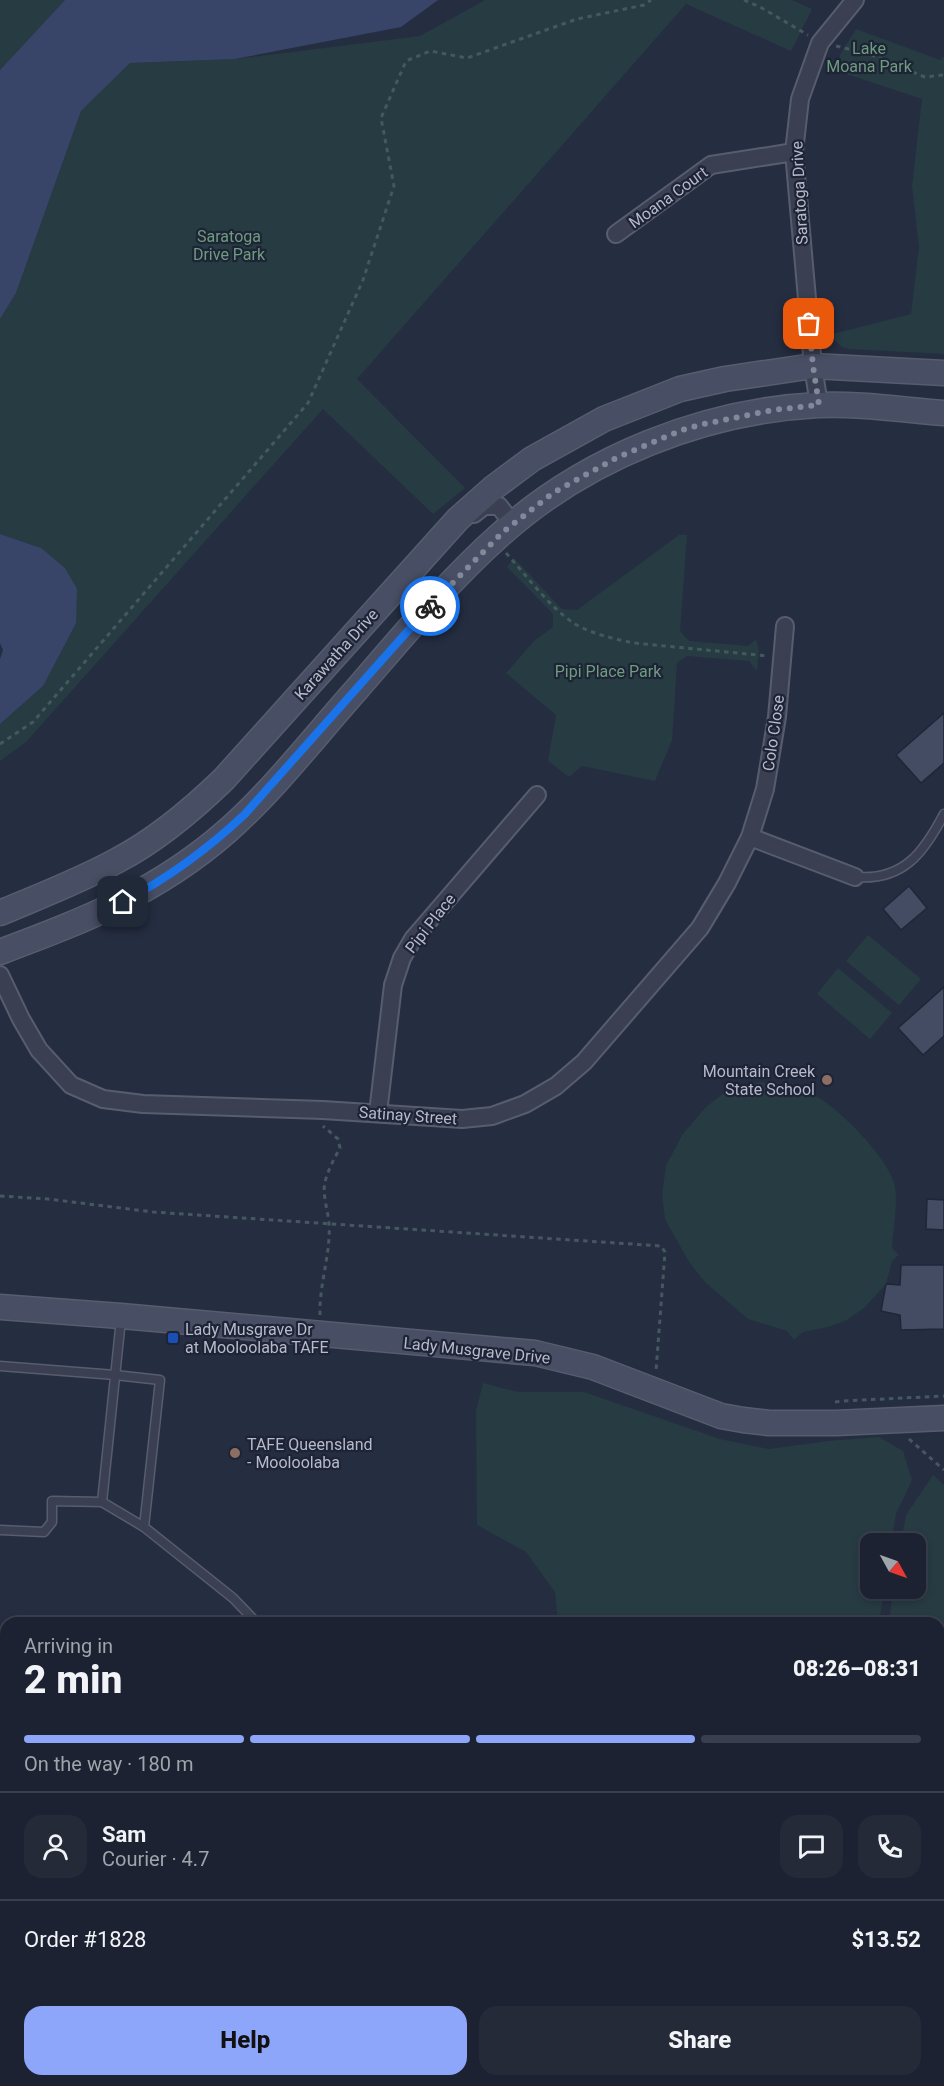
<!DOCTYPE html>
<meta charset="utf-8">
<style>
:root{--surface:#1c2231;--page:#252a39;--text:#f1f3f6;--muted:#a0a4ab;--line:#3a3f4d;--accent:#8da6f9}
body{margin:0;font-family:Roboto,sans-serif;background:var(--page);color:var(--text);height:100vh;display:flex;flex-direction:column;font-size:22px;white-space:nowrap}
*{box-sizing:border-box;margin:0}
p{font-size:20px;color:var(--muted)}
.icon{flex:none;width:33px;height:33px;fill:none;stroke:currentColor;stroke-width:2;stroke-linecap:round;stroke-linejoin:round}
.map{position:relative;flex:1;overflow:hidden}
.panel{position:absolute;left:0px;top:1617px;width:945px;height:470px;display:flex;flex-direction:column;background:var(--surface);border-radius:18px 18px 0 0;box-shadow:0 3px 9px #0003,0 0 0 2px var(--line)}
.panel>*{flex:none}
.needle{width:39px;rotate:130deg}
.fabs{position:absolute;left:860px;top:1533px;display:grid;gap:12px}
.fabs a{display:grid;place-items:center;width:66px;height:66px;border-radius:12px;background:var(--surface);box-shadow:0 3px 9px #0003,0 0 0 2px var(--line);font-size:30px}
.pin{position:absolute;display:grid;place-items:center;width:51px;height:51px;color:#fff;margin:-26px;border-radius:12px;box-shadow:0 3px 9px #0006}
.courier{position:absolute;display:grid;place-items:center;width:60px;height:60px;margin:-30px;border:4px solid #1a73e8;border-radius:50%;background:#fff;color:#222;box-shadow:0 2px 8px #0007}
.summary em{font-style:normal;font-weight:800}
.summary div{display:flex;flex-direction:column-reverse}
.summary{display:flex;align-items:center;justify-content:space-between;height:102px;padding:0 24px}
h1{font-size:39px;font-weight:800;line-height:45px}
.bar{display:grid;grid-template-columns:repeat(4,1fr);gap:9px 6px;align-content:center;height:72px;padding:0 24px}
.bar i{height:8px;border-radius:4px;background:var(--line)}
.bar .current{background:var(--accent)}
.bar p{grid-column:span 4}
.line{display:flex;align-items:center;gap:15px;padding:0 24px;border-top:2px solid var(--line)}
.line div{flex:1}
.round{display:grid;place-items:center;flex:none;width:63px;height:63px;border-radius:18px;background:var(--page)}
.primary-button{display:flex;gap:12px;margin-top:auto;padding:12px 24px}
.primary-button a{flex:1;height:69px;border-radius:18px;background:var(--accent);color:#111;font-size:24px;font-weight:800;line-height:69px;text-align:center}
.primary-button a+a{background:var(--page);color:var(--text)}
.map>svg:first-child{display:block}
.green{fill:#273b42}
.water{fill:#394568}
.building{fill:#444c63;stroke:#202638;stroke-width:1.5}
.lines{fill:none;stroke-linecap:round;stroke-linejoin:round}
.lane-casing{stroke:#575d6e;stroke-width:11}
.street-casing{stroke:#575d6e;stroke-width:20}
.secondary-casing{stroke:#575d6e;stroke-width:27}
.path{stroke:#46585f;stroke-width:3;stroke-dasharray:4.5 4.5;stroke-linecap:butt}
.lane{stroke:#3a4051;stroke-width:8}
.street{stroke:#3a4051;stroke-width:16}
.secondary{stroke:#484e64;stroke-width:24}
.done{stroke:#83899b;stroke-width:6;stroke-dasharray:0 10.8}
.route{stroke:#1a73e8;stroke-width:8}
.education-dot{fill:#8d6e63;stroke:#1e2436;stroke-width:2}
.transit-dot{fill:#1a4fb4;stroke:#1e2436;stroke-width:2}
.labels{text-anchor:middle;stroke-width:4.5;stroke-linejoin:round;paint-order:stroke}
.park-label{font-size:16px;fill:#6d9c7f;stroke:#1e2436}
.street-label{font-size:16px;fill:#b6bbcb;stroke:#1e2436}
.poi-label{font-size:16px;fill:#b6bbcb;stroke:#1e2436;text-anchor:start}
</style>
<div class="map">
<svg width="944" height="2086" viewBox="0 0 944 2086">
<rect width="100%" height="100%" fill="#252d41"/>
<!-- green -->
<g class="green">
<path d="M 0,0 L 65,0 L 0,70 Z"/>
<path d="M 485,0 L 792,0 L 812,9 L 791,51 L 686,4 L 357,379 L 465,488 L 433,514 L 323,409 L 26,742 L 0,761 L 0,724 L 43,686 L 41,548 L 0,534 L 0,319 L 16,293 L 81,111 L 130,63 L 235,59 L 420,36 Z"/>
<path d="M 856,29 L 940,60 L 944,56 L 944,354 L 849,349 L 842,347 L 835,341 L 833,334 L 911,314 L 919,247 L 912,186 L 922,99 L 834,70 L 841,53 Z"/>
<path d="M 679,535 L 687,535 L 680,631 L 689,641 L 748,646 L 756,639 L 759,650 L 757,671 L 749,661 L 687,656 L 677,663 L 672,740 L 655,781 L 582,766 L 569,777 L 548,761 L 556,715 L 506,673 L 534,641 L 553,627 L 553,614 L 507,567 L 514,558 L 562,609 L 577,610 Z"/>
<path d="M 868,935 L 921,979 L 899,1005 L 846,961 Z"/>
<path d="M 838,968 L 892,1013 L 870,1039 L 817,994 Z"/>
<path d="M 760,1082 C 778,1085 797,1087 814,1095 C 838,1107 891,1160 895,1187 C 898,1204 893,1230 892,1248 L 899,1255 L 892,1261 L 886,1284 L 865,1307 L 847,1320 L 828,1327 L 803,1332 L 794,1340 L 787,1331 L 748,1319 L 706,1283 L 689,1262 L 665,1219 L 662,1194 L 666,1166 L 682,1135 L 706,1107 L 729,1089 Z"/>
<path d="M 483,1383 L 518,1392 L 584,1392 L 720,1439 L 769,1449 L 828,1441 L 879,1437 L 903,1451 L 912,1480 L 896,1514 L 891,1543 L 870,1544 L 870,1588 L 884,1589 L 879,1623 L 558,1623 L 555,1592 L 526,1552 L 477,1525 L 476,1411 Z"/>
<path d="M 933,1475 L 944,1485 L 944,1770 L 939,1773 L 939,1623 L 889,1623 L 893,1589 L 915,1588 L 915,1544 L 901,1543 L 906,1515 Z"/>
<path d="M 939,1820 L 944,1828 L 944,1964 L 939,1983 Z"/>
<path d="M 0,1952 L 6,1952 L 6,2056 L 0,2054 Z"/>
<path d="M 944,1992 L 944,2086 L 920,2086 L 921,2081 L 939,2080 L 939,2011 Z"/>
<path d="M 74,2081 L 915,2080 L 915,2081 L 914,2086 L 88,2086 Z"/>
</g>
<!-- water -->
<g class="water">
<path d="M 65,0 L 438,0 L 401,27 L 235,59 L 130,63 L 81,111 L 16,293 L 0,319 L 0,70 Z"/>
<path d="M 0,534 L 41,548 L 65,568 L 77,589 L 76,623 L 43,686 L 0,724 L 0,659 L 3,650 L 0,643 Z"/>
</g>
<!-- building -->
<g class="building">
<path d="M 944,713 L 944,763 L 921,783 L 896,755 Z"/>
<path d="M 909,886 L 927,908 L 901,930 L 883,909 Z"/>
<path d="M 944,987 L 944,1036 L 923,1055 L 898,1028 Z"/>
<path d="M 927,1199 L 944,1200 L 944,1230 L 926,1229 Z"/>
<path d="M 901,1265 L 944,1265 L 944,1329 L 901,1330 L 900,1315 L 881,1311 L 886,1284 L 900,1285 Z"/>
</g>
<g class="lines">
<!-- lane casing -->
<g class="lane-casing">
<g id="lane">
<path d="M 855,877 C 904,881 924,852 944,814"/>
<path d="M 0,1366 L 115,1375 L 160,1380 L 144,1527 L 102,1502 L 52,1501 L 52,1522 L 44,1532 L 0,1530"/>
<path d="M 102,1502 L 121,1319"/>
<path d="M 144,1527 L 233,1598 L 257,1623"/>
</g>
</g>
<!-- street casing -->
<g class="street-casing">
<g id="street">
<path d="M 616,234 L 711,165 L 794,152"/>
<path d="M 819,405 L 813,366 L 794,152 L 800,99 L 820,43 L 855,0"/>
<path d="M 474,514 L 484,506 L 499,506 L 509,519 L 503,532"/>
<path d="M 750,837 L 855,877"/>
<path d="M 0,975 L 21,1019 L 39,1050 L 71,1085 L 103,1099 L 143,1104 L 323,1110 L 462,1119 L 492,1116 L 525,1104 L 556,1086 L 584,1062 L 700,928 L 727,883 L 750,837 L 765,789 L 777,717 L 785,626"/>
<path d="M 378,1113 L 393,985 L 402,958 L 413,939 L 537,795"/>
</g>
</g>
<!-- secondary casing -->
<g class="secondary-casing">
<g id="secondary">
<path d="M 0,913 C 40,896 80,881 118,860 C 158,839 192,810 224,779 L 458,519 L 493,488 L 532,459 L 604,419 L 680,389 L 725,379 L 813,366 L 944,373"/>
<path d="M 0,952 C 85,920 156,893 226,832 C 273,791 315,736 357,689 C 403,636 448,581 501,534 C 587,457 704,411 818,405 C 860,403 903,410 944,413"/>
<path d="M 0,1307 L 121,1316 L 535,1353 L 593,1367 L 721,1416 L 743,1420 L 769,1423 L 836,1423 L 944,1418"/>
</g>
</g>
<!-- path -->
<g class="path">
<path d="M 744,0 L 760,7 L 808,35"/>
<path d="M 836,46 L 869,54 L 925,77 L 944,75"/>
<path d="M 506,553 C 526,575 550,608 575,624 C 592,634 615,639 634,643 L 768,656"/>
<path d="M 0,744 L 33,722 L 308,403 L 363,280 L 394,186 L 381,118 L 406,61 L 430,51 L 467,58 L 577,19 L 644,5 L 651,0"/>
<path d="M 0,1196 L 48,1199 L 153,1212 L 661,1246 L 665,1252 L 656,1371"/>
<path d="M 320,1315 C 319,1284 331,1254 329,1223 C 328,1211 322,1194 325,1182 C 328,1170 334,1159 340,1148 L 338,1139 L 323,1126"/>
<path d="M 835,1402 L 842,1401 L 944,1396"/>
<path d="M 909,1439 L 944,1470"/>
</g>
<!-- lane -->
<use href="#lane" class="lane"/>
<!-- street -->
<use href="#street" class="street"/>
<!-- secondary -->
<use href="#secondary" class="secondary"/>
</g>
<g class="lines">
<!-- done -->
<path class="done" d="M 430,606 L 503,532 L 553,493 L 616,458 L 682,430 L 704,424 L 773,410 L 819,405 L 813,366 L 809,324"/>
<!-- route -->
<path class="route" d="M 123,902 C 168,878 208,849 245,814 L 430,606"/>
</g>
<!-- markers -->
<g class="education-dot">
<circle cx="827" cy="1080" r="6"/>
<circle cx="235" cy="1453" r="6"/>
</g>
<rect class="transit-dot" x="167" y="1332" width="12" height="12" rx="3"/>
<g class="labels">
<!-- park labels -->
<g class="park-label">
<text x="869" y="54">Lake<tspan x="869" dy="18">Moana Park</tspan></text>
<text x="229" y="242">Saratoga<tspan x="229" dy="18">Drive Park</tspan></text>
<text x="608" y="677">Pipi Place Park</text>
</g>
<!-- street labels -->
<g class="street-label">
<text transform="translate(799 193) rotate(-93)" y="6">Saratoga Drive</text>
<text transform="translate(668 197) rotate(-36)" y="6">Moana Court</text>
<text transform="translate(336 654) rotate(-48)" y="6">Karawatha Drive</text>
<text transform="translate(773 733) rotate(-82)" y="6">Colo Close</text>
<text transform="translate(430 923) rotate(-52)" y="6">Pipi Place</text>
<text transform="translate(408 1115) rotate(4)" y="6">Satinay Street</text>
<text transform="translate(477 1350) rotate(6)" y="6">Lady Musgrave Drive</text>
</g>
<!-- poi labels -->
<g class="poi-label">
<text x="815" y="1077" text-anchor="end">Mountain Creek<tspan x="815" dy="18">State School</tspan></text>
<text x="185" y="1335">Lady Musgrave Dr<tspan x="185" dy="18">at Mooloolaba TAFE</tspan></text>
<text x="247" y="1450">TAFE Queensland<tspan x="247" dy="18">- Mooloolaba</tspan></text>
</g>
</g>
</svg>
<div class="fabs">
<a><svg class="needle" viewBox="-14 -14 28 28"><path d="M0-13l5 13h-10z" fill="#e53935"/><path d="M0 13l5-13h-10z" fill="#a0a4ab"/></svg></a>
</div>
<div class="pin" style="left:809px;top:324px;background:#ea580c"><svg class="icon" aria-label="bag" viewBox="0 0 24 24"><path d="M5 8h14l-1 12H6zM9 8a3 3 0 0 1 6 0"/></svg></div>
<div class="pin" style="left:123px;top:902px;background:#1f2937"><svg class="icon" aria-label="home" viewBox="0 0 24 24"><path d="M3 11l9-7 9 7M6 9v11h12V9"/></svg></div>
<div class="courier" style="left:430px;top:606px"><svg class="icon" aria-label="bike" viewBox="0 0 24 24"><circle cx="6" cy="16" r="4"/><circle cx="18" cy="16" r="4"/><path d="M6 16l4-8h5l3 8M10 8l3 8H6M13 5h3"/></svg></div>
<section class="panel">
<div class="summary"><div><h1>2 min</h1><p>Arriving in</p></div><em>08:26–08:31</em></div>
<div class="bar"><i class="current"></i><i class="current"></i><i class="current"></i><i></i><p>On the way · 180 m</p></div>
<div class="line" style="height:108px"><a class="round"><svg class="icon" aria-label="person" viewBox="0 0 24 24"><circle cx="12" cy="8" r="4"/><path d="M4 21q1-7 8-7t8 7"/></svg></a><div><b>Sam</b><p>Courier · 4.7</p></div><a class="round"><svg class="icon" aria-label="chat" viewBox="0 0 24 24"><path d="M4 5h16v11H9l-5 4z"/></svg></a><a class="round"><svg class="icon" aria-label="phone" viewBox="0 0 24 24"><path d="M5 4h4l2 5-3 2q2 4 5 5l2-3 5 2v4C11 20 4 13 5 4z"/></svg></a></div>
<div class="line" style="height:78px"><div>Order #1828</div><b>$13.52</b></div>
<div class="primary-button"><a>Help</a><a>Share</a></div>
</section>
</div>
